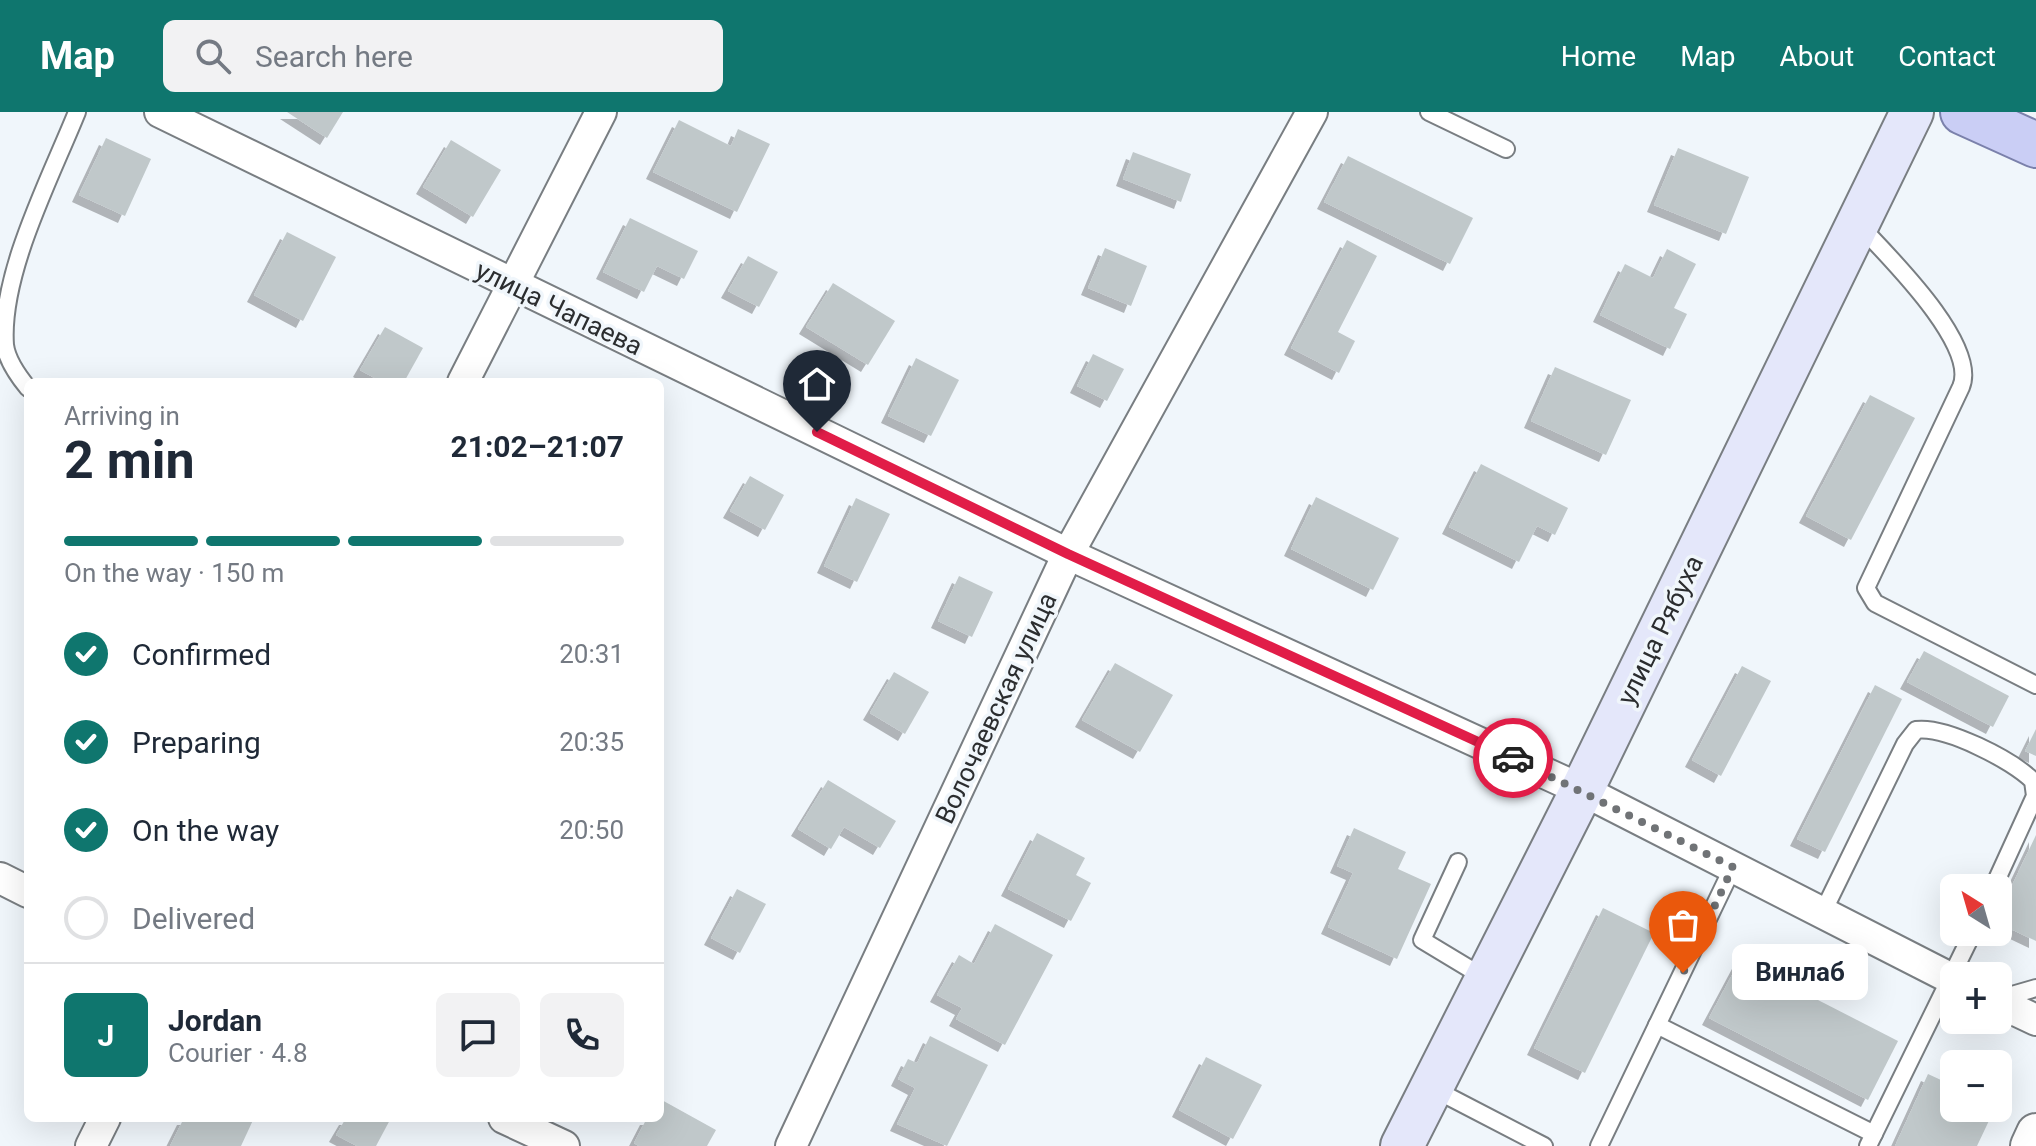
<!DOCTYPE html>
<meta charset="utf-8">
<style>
:root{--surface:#fff;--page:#f2f2f3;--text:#1f2937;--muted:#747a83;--line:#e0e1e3;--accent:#0f766e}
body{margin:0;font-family:Roboto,sans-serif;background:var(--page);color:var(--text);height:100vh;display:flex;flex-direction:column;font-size:30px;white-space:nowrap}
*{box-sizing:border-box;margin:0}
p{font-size:26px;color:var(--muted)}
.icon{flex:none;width:44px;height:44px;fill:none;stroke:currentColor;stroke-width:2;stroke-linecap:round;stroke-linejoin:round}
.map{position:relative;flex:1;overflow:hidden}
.panel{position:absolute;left:24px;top:266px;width:640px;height:744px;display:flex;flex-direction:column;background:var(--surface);border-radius:12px;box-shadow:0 8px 32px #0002}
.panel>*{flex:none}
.needle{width:52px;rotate:323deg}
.controls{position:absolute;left:1940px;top:762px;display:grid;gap:16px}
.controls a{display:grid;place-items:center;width:72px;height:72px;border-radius:12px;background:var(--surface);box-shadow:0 8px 32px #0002;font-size:40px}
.pin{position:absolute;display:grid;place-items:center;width:68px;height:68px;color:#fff;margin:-82px -34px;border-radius:50% 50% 50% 0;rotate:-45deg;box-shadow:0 0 8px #0007}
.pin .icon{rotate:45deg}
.courier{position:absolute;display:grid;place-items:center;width:80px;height:80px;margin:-40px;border:6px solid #e11d48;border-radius:50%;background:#fff;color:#222;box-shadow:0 2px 10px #0007}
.bubble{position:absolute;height:56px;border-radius:12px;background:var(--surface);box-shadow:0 8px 32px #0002;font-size:26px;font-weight:700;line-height:56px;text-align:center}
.headline em{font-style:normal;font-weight:700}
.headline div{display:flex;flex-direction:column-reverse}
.headline{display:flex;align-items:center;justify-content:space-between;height:136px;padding:0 40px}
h1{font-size:52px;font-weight:700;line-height:60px}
.bar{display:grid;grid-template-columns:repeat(4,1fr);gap:12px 8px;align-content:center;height:96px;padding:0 40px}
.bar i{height:10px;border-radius:6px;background:var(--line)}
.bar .selected{background:var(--accent)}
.bar p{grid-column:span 4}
.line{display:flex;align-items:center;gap:20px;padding:0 40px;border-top:2px solid var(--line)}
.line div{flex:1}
.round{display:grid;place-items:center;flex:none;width:84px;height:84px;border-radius:12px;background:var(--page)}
ol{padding:0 40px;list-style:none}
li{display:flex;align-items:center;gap:24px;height:88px}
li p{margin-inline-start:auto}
li .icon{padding:8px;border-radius:50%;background:var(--accent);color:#fff;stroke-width:4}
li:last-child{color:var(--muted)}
li i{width:44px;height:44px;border:4px solid var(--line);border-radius:50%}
header{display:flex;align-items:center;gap:48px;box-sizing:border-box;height:112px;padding:0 40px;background:var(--accent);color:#fff}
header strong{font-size:38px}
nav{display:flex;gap:44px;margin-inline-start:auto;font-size:28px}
.search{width:560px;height:72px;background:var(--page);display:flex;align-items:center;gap:20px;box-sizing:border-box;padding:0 28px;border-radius:12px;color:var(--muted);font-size:30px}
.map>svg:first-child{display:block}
.building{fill:#c0c8ca;filter:url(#shadow)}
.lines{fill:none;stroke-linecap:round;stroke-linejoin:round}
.service-casing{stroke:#797e82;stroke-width:20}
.minor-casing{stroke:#797e82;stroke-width:34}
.tertiary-casing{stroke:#797e82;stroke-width:42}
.secondary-casing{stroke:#797e82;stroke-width:46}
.primary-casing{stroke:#7b81ab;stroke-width:48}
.service{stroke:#fff;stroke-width:16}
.minor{stroke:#fff;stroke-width:30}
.tertiary{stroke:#fff;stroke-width:38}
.secondary{stroke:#e4e7fa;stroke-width:42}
.primary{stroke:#cacef5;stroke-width:44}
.done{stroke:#707376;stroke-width:8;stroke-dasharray:0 14.4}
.route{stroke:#e11d48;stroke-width:10}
.labels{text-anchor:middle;stroke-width:7;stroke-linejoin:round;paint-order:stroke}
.street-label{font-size:26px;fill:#2b2d2f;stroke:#f0f6fb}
</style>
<header>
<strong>Map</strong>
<div class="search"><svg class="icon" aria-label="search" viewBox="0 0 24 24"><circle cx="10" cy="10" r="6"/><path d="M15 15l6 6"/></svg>Search here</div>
<nav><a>Home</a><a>Map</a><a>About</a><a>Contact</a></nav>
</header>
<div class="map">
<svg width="2036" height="1034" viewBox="0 0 2036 1034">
<defs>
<filter id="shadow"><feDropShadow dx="-7" dy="7" stdDeviation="0" flood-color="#0004"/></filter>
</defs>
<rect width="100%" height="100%" fill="#f0f6fb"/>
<!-- building -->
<g class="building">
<path d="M 287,0 L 343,0 L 327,26 Z"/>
<path d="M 679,8 L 731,34 L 738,17 L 770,32 L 737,100 L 653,60 Z"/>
<path d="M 106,26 L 151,47 L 125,104 L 79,83 Z"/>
<path d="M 451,28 L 501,58 L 473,105 L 423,75 Z"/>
<path d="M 1678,36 L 1749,65 L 1726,122 L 1654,93 Z"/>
<path d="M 1133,40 L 1191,62 L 1181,90 L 1123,67 Z"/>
<path d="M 1348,44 L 1473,106 L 1450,152 L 1324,90 Z"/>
<path d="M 630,106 L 698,139 L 684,167 L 657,154 L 644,180 L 603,160 Z"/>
<path d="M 287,120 L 336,145 L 303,209 L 254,183 Z"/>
<path d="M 1347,128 L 1377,144 L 1338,220 L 1355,229 L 1339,261 L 1291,236 Z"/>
<path d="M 1105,136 L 1147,154 L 1131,194 L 1088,176 Z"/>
<path d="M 1667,137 L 1696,152 L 1674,196 L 1687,202 L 1670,237 L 1600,203 L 1625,152 L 1653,166 Z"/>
<path d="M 748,144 L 778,160 L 759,195 L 728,179 Z"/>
<path d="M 833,171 L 895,209 L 868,253 L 806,215 Z"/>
<path d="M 385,215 L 423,236 L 404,270 L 382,270 L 360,258 Z"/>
<path d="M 1093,242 L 1124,257 L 1107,289 L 1077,274 Z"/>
<path d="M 916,246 L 959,268 L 931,324 L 888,304 Z"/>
<path d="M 1555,255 L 1631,288 L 1606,343 L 1531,309 Z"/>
<path d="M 1870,283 L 1915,306 L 1851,428 L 1806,404 Z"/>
<path d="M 1481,352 L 1568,396 L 1555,423 L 1537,414 L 1519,450 L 1449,415 Z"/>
<path d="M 750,364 L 784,383 L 765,418 L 730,399 Z"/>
<path d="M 1316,385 L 1399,426 L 1373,478 L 1291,437 Z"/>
<path d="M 856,386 L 890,402 L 857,470 L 824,454 Z"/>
<path d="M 959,464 L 993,480 L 972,525 L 938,509 Z"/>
<path d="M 1924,539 L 2009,584 L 1993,615 L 1907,570 Z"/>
<path d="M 1115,551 L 1173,583 L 1140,640 L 1082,608 Z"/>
<path d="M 1742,554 L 1771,569 L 1721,664 L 1692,648 Z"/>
<path d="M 894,560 L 929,580 L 905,622 L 870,601 Z"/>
<path d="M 1875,573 L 1902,587 L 1825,740 L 1797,727 Z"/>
<path d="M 2036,617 L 2036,644 L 2025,639 Z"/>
<path d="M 828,668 L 896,709 L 880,736 L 844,715 L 831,737 L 798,717 Z"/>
<path d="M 1354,716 L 1406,740 L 1398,757 L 1431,772 L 1397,847 L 1328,815 L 1353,761 L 1337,754 Z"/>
<path d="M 1037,721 L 1085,746 L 1076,763 L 1091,771 L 1071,809 L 1008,777 Z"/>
<path d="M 2036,723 L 2036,829 L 1998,811 L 1998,803 Z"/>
<path d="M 737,777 L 766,792 L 740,841 L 711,826 Z"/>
<path d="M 1603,796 L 1654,821 L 1585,961 L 1534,936 Z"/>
<path d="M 995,812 L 1053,843 L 1005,933 L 956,907 L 962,896 L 937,883 L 959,843 L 974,852 Z"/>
<path d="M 1740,848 L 1898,929 L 1868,988 L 1709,906 Z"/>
<path d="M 930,924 L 988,953 L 947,1034 L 897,1012 L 915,976 L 898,967 L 908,947 L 917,951 Z"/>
<path d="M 1206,945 L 1262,973 L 1233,1027 L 1179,998 Z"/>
<path d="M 1928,962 L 1954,974 L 1954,996 L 1995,996 L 1977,1034 L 1895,1034 Z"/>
<path d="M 660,987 L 716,1018 L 707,1034 L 639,1034 L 634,1031 L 647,1006 L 660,1006 Z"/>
<path d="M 184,1006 L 254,1006 L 241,1034 L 170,1034 Z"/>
<path d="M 346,1006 L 391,1006 L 376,1034 L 357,1034 L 336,1023 Z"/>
</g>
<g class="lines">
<!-- service casing -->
<g class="service-casing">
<g id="service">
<path d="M 1429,0 L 1506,37"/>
<path d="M 1860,114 C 1888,144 1979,233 1961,275 L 1866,476 L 1875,491 L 2036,573"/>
<path d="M 28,276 C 19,265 7,248 5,233 C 0,162 50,67 77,0"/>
<path d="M 1458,750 L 1422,828 L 1485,866"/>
<path d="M 1822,802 L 1905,632 L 1916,618 C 1946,614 2012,648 2033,669 L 2035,684 L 1993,776"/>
<path d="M 1998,887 L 2036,876"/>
<path d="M 1657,913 L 1874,1022"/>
<path d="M 1432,976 L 1544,1034"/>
<path d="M 1599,1034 L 1733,755"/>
<path d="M 1868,1034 L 1973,820"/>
</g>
</g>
<!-- minor casing -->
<g class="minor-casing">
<g id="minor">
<path d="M 160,0 L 1068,442 L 1582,678 L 1954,868"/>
<path d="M 463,270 L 601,0"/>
<path d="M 0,766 L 28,780"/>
<path d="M 1998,890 L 2036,908"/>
<path d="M 504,1006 L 564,1034"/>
<path d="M 91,1034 L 105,1006"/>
<path d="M 791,1034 L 1068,442 L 1312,0"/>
</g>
</g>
<!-- tertiary casing -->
<g class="tertiary-casing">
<path id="tertiary" d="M 2030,1034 L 2036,1021"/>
</g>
<!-- secondary casing -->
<g class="secondary-casing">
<path id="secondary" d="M 1402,1034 L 1582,678 L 1912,0"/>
</g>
<!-- primary casing -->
<g class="primary-casing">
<path id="primary" d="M 1963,0 L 2036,33"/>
</g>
<!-- service -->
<use href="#service" class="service"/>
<!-- minor -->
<use href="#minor" class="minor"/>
<!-- tertiary -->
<use href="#tertiary" class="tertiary"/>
<!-- secondary -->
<use href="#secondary" class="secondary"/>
<!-- primary -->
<use href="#primary" class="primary"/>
</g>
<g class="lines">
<!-- done -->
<path class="done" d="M 1513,646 L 1733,755 L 1683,861"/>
<!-- route -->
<path class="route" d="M 817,320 L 1068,442 L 1513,646"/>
</g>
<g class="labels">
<!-- street labels -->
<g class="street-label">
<text transform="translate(559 196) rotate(26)" y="9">улица Чапаева</text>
<text transform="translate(1660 518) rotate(-64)" y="9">улица Рябуха</text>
<text transform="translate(996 596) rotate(-65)" y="9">Волочаевская улица</text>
</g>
</g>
</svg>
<div class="controls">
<a><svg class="needle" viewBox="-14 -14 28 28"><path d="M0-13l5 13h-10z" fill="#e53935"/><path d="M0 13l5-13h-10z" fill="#747a83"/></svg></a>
<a>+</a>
<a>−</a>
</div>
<div class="pin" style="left:1683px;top:861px;background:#ea580c"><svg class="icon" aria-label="bag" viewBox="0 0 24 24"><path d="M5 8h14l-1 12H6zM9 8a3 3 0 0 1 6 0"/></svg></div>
<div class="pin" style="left:817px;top:320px;background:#1f2937"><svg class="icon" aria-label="home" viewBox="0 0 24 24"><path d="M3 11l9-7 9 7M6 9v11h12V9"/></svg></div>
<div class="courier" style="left:1513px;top:646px"><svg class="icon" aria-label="car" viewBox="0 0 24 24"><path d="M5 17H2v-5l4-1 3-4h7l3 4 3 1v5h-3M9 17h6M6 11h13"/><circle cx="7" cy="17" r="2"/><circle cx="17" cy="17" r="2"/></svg></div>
<div class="bubble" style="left:1732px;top:832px;width:136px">Винлаб</div>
<section class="panel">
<div class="headline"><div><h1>2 min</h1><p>Arriving in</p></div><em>21:02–21:07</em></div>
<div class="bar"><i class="selected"></i><i class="selected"></i><i class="selected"></i><i></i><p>On the way · 150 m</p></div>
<ol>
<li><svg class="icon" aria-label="check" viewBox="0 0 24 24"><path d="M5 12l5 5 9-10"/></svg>Confirmed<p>20:31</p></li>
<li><svg class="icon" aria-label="check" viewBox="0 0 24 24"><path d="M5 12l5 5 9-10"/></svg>Preparing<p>20:35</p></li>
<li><svg class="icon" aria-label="check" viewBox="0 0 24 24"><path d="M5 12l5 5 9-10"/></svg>On the way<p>20:50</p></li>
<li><i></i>Delivered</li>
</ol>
<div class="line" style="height:144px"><b class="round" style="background:var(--accent);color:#fff">J</b><div><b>Jordan</b><p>Courier · 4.8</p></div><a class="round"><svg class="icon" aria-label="chat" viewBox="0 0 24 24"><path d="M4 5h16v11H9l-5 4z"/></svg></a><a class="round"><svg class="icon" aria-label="phone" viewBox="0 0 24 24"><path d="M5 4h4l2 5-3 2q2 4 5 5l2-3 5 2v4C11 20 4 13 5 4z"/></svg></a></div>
</section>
</div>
